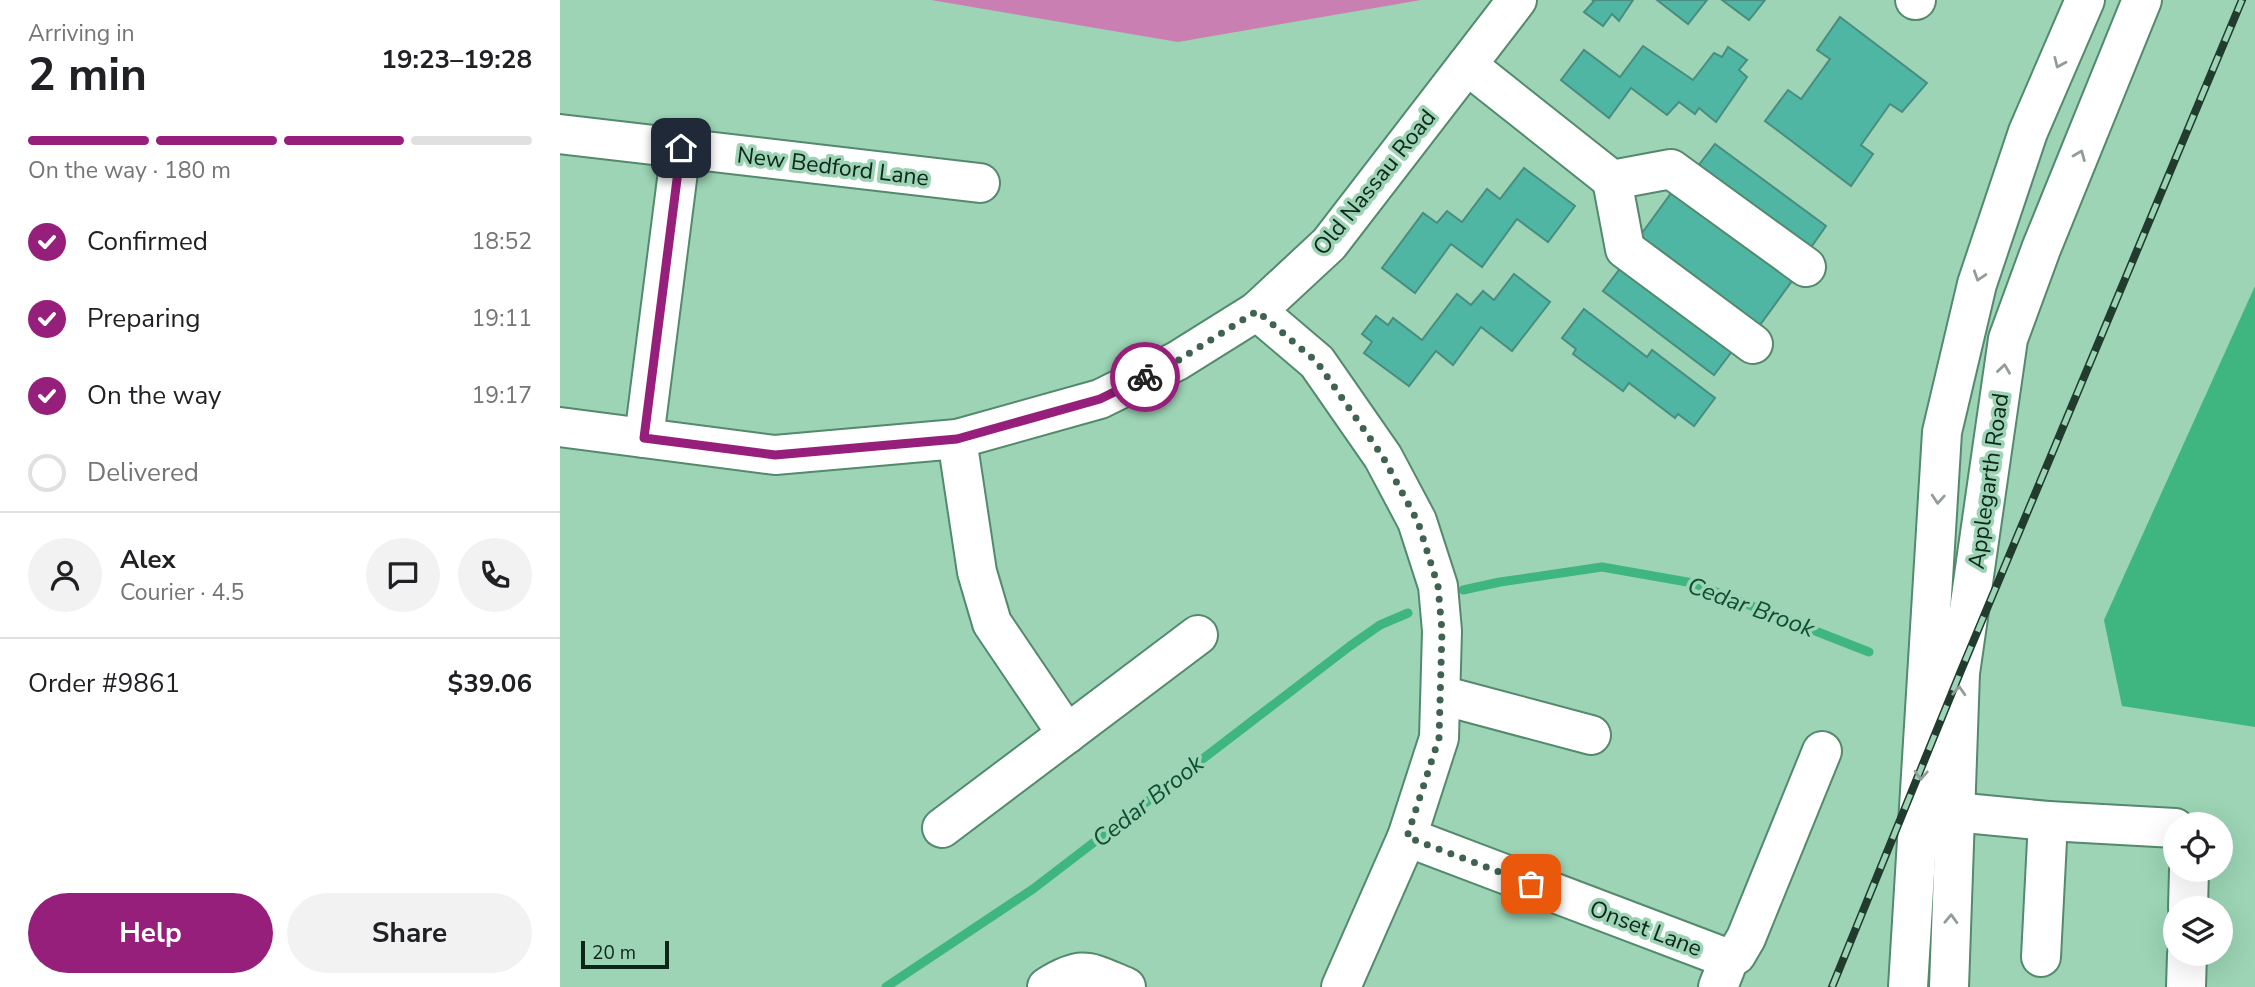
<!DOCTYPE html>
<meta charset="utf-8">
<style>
:root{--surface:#fff;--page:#f2f2f2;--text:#202124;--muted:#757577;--line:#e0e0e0;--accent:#961f7b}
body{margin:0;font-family:"Nunito Sans",sans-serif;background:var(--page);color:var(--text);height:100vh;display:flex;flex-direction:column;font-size:26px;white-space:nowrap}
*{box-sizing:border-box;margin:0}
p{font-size:23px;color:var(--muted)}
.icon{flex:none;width:38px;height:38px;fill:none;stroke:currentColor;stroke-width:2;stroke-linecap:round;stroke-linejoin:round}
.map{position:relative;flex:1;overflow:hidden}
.panel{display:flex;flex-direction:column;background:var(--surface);width:560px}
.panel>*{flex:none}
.buttons{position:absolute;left:1603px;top:812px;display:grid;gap:14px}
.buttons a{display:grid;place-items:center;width:70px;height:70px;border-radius:50%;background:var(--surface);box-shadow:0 7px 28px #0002;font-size:35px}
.scale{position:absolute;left:21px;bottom:18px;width:88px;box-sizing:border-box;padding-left:7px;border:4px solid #0e2519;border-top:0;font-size:19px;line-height:24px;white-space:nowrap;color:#0e2519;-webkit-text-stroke:5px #9cd4b5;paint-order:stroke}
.pin{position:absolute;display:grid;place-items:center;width:60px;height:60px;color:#fff;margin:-30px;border-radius:14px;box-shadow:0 4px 10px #0006}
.courier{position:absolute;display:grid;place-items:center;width:70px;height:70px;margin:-35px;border:5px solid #961f7b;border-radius:50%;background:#fff;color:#222;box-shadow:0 2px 9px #0007}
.summary em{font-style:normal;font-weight:700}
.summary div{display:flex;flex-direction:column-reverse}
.summary{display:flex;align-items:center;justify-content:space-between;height:119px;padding:0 28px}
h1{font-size:46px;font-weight:700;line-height:52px}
.bar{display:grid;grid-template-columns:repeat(4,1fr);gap:10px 7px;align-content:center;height:84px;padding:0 28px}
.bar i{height:9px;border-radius:5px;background:var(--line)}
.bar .active{background:var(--accent)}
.bar p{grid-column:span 4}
.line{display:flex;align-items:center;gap:18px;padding:0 28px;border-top:2px solid var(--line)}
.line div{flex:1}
.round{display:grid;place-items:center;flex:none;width:74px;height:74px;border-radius:37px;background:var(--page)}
ol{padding:0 28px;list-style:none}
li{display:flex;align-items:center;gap:21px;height:77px}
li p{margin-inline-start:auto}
li .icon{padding:7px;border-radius:50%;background:var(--accent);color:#fff;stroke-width:4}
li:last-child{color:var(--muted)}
li i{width:38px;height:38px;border:4px solid var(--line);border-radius:50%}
.cta{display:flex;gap:14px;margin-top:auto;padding:14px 28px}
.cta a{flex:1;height:80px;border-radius:42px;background:var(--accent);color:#fff;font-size:28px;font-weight:700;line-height:80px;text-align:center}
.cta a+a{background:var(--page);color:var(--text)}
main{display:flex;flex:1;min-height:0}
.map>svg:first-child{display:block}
.green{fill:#c97fb1}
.water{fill:#3fb57f}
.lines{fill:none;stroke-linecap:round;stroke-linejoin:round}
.stream{stroke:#3fb57f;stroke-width:9}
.building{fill:#4fb6a3;stroke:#488d7f;stroke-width:2}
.minor-casing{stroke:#53896c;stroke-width:42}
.major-casing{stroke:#53896c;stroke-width:42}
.minor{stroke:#fff;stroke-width:38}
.major{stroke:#fff;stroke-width:38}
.rail-casing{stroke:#213c2e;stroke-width:8}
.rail{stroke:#9cd4b5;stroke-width:5;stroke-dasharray:16;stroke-linecap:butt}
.oneway{stroke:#939d98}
.done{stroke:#406250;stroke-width:7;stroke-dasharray:0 12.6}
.route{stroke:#961f7b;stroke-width:9}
.labels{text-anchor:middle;stroke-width:7;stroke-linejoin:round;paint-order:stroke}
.street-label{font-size:23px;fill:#0e2519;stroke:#9cd4b5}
.water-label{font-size:24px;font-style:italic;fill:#0e4e32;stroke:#9cd4b5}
</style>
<main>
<section class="panel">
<div class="summary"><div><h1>2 min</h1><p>Arriving in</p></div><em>19:23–19:28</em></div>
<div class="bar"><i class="active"></i><i class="active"></i><i class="active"></i><i></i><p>On the way · 180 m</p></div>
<ol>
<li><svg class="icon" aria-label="check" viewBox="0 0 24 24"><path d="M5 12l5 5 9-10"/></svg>Confirmed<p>18:52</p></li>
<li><svg class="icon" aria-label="check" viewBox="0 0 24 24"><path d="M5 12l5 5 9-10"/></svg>Preparing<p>19:11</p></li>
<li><svg class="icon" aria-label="check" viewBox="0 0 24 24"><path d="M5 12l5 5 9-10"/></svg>On the way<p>19:17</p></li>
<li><i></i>Delivered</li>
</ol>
<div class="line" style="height:126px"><a class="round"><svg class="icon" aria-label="person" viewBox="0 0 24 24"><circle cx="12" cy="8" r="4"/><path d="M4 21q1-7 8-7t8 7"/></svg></a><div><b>Alex</b><p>Courier · 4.5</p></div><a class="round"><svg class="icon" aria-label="chat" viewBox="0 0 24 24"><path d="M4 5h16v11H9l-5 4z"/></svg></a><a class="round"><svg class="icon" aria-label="phone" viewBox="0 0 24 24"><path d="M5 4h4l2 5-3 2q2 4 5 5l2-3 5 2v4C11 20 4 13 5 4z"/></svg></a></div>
<div class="line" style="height:91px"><div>Order #9861</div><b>$39.06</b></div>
<div class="cta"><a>Help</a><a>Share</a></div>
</section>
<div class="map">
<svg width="1695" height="987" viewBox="0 0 1695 987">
<rect width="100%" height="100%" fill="#9cd4b5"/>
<!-- green -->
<path class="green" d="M 371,0 L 861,0 L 618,42 Z"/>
<!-- water -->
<path class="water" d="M 1695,286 L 1695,727 L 1562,706 L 1544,620 Z"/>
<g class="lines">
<!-- stream -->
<g class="stream">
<path d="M 903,590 L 940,582 L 1042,567 L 1133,583 L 1309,652"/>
<path d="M 326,987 L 473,889 L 790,646 L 820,625 L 848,613"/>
</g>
</g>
<!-- building -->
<g class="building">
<path d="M 1032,0 L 1073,0 L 1059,21 L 1052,14 L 1043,26 L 1024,12 L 1034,1 Z"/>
<path d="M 1097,0 L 1147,0 L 1128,24 Z"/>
<path d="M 1162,0 L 1205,0 L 1189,20 Z"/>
<path d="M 1280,17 L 1367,83 L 1342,112 L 1330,104 L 1301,145 L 1313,154 L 1291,186 L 1205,121 L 1228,90 L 1241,99 L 1270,59 L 1257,50 Z"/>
<path d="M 1083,46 L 1133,80 L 1154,53 L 1162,57 L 1168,47 L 1187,60 L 1179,70 L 1187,77 L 1156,122 L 1139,108 L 1135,114 L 1119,102 L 1107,115 L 1071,88 L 1049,118 L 1001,80 L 1024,50 L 1060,77 Z"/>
<path d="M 1155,144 L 1266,226 L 1247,253 L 1135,170 Z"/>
<path d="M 964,168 L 1015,206 L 988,242 L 957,219 L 922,267 L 891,244 L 855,293 L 822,268 L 863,213 L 877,223 L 887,211 L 902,222 L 927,189 L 940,199 Z"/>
<path d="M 1112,192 L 1232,281 L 1197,329 L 1077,240 Z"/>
<path d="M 1062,266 L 1173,350 L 1154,375 L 1043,291 Z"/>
<path d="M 954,274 L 990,302 L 952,351 L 921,327 L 893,365 L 876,351 L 849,386 L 804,353 L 812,342 L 802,334 L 816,316 L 828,325 L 833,318 L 862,340 L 897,294 L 911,305 L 923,291 L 934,300 Z"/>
<path d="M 1024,309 L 1087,357 L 1092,350 L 1155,398 L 1134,426 L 1118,414 L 1115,418 L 1069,383 L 1063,391 L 1013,354 L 1016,349 L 1002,338 Z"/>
</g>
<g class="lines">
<!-- minor casing -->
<g class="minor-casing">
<g id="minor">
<path d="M 1355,0 L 1356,0"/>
<path d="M 907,65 L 1052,180 L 1111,169 L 1246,267"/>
<path d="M 0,134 L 420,183"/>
<path d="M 1052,180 L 1065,249 L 1193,344"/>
<path d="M 697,311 L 757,362 L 823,457 L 857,521 L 878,586 L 882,631 L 879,738 L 847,837 L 781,987"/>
<path d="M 0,427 L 215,455 L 397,439 L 540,399 L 617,361 L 697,311 L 769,244 L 957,0"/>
<path d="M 84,438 L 121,148"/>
<path d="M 397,439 L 417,572 L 432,623 L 507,734"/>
<path d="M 881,695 L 1031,735"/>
<path d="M 1394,812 L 1488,821 L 1615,828"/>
<path d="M 382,828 L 638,635"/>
<path d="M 847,837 L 1169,959"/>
<path d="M 1628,908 L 1629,870"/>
<path d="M 1481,957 L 1488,821"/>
<path d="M 487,987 C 523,964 529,972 566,987"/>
<path d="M 1158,987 L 1169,959 L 1176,955 L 1186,938 L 1262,751"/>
<path d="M 1626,987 L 1627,954"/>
</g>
</g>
<!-- major casing -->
<g class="major-casing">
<g id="major">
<path d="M 1348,987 L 1382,432 L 1417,284 L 1468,132 L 1525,0"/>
<path d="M 1389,987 L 1400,673 L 1448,339 L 1481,249 L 1582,0"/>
</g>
</g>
<!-- minor -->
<use href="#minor" class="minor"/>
<!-- major -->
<use href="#major" class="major"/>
<!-- rail casing -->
<g class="rail-casing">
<path id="rail" d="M 1272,987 L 1400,673 L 1682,0"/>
</g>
<!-- rail -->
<use href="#rail" class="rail"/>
</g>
<!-- one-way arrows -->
<defs><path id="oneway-chevron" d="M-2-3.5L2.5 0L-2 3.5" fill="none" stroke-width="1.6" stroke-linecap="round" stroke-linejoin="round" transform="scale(1.75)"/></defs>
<g class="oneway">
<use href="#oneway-chevron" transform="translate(1499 63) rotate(114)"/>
<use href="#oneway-chevron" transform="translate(1520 155) rotate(-68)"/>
<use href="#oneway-chevron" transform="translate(1419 276) rotate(108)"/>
<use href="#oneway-chevron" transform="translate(1444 369) rotate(-82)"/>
<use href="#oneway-chevron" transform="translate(1378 499) rotate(94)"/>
<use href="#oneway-chevron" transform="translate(1399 691) rotate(-87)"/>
<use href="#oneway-chevron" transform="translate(1361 775) rotate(93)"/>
<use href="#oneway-chevron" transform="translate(1391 919) rotate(-88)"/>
</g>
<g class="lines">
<!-- done -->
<path class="done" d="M 585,377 L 617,361 L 697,311 L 757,362 L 823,457 L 858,522 L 878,586 L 882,631 L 879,738 L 847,837 L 971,884"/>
<!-- route -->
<path class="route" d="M 121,148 L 84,438 L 215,455 L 397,439 L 540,399 L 585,377"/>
</g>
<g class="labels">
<!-- street labels -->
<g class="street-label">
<text transform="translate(273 166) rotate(7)" y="8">New Bedford Lane</text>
<text transform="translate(814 182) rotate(-51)" y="8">Old Nassau Road</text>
<text transform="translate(1428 481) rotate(-82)" y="8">Applegarth Road</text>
<text transform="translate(1086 928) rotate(21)" y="8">Onset Lane</text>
</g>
<!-- water labels -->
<g class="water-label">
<text transform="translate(1191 607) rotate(20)" y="8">Cedar Brook</text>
<text transform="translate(588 801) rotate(-38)" y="8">Cedar Brook</text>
</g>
</g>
</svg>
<div class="buttons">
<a><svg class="icon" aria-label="locate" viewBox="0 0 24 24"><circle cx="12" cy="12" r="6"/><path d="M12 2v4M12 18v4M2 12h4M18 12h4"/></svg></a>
<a><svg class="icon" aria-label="layers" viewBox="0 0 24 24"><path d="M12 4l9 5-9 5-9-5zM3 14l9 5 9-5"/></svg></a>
</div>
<div class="scale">20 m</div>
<div class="pin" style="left:971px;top:884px;background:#ea580c"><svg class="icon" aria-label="bag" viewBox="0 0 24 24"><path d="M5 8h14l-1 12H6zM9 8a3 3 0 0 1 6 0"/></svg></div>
<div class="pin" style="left:121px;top:148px;background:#1f2937"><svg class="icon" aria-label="home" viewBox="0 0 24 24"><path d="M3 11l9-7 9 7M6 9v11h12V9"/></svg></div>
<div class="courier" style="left:585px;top:377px"><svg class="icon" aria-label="bike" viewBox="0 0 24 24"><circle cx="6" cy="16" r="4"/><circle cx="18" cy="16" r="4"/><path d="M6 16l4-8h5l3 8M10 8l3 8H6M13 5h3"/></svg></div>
</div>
</main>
